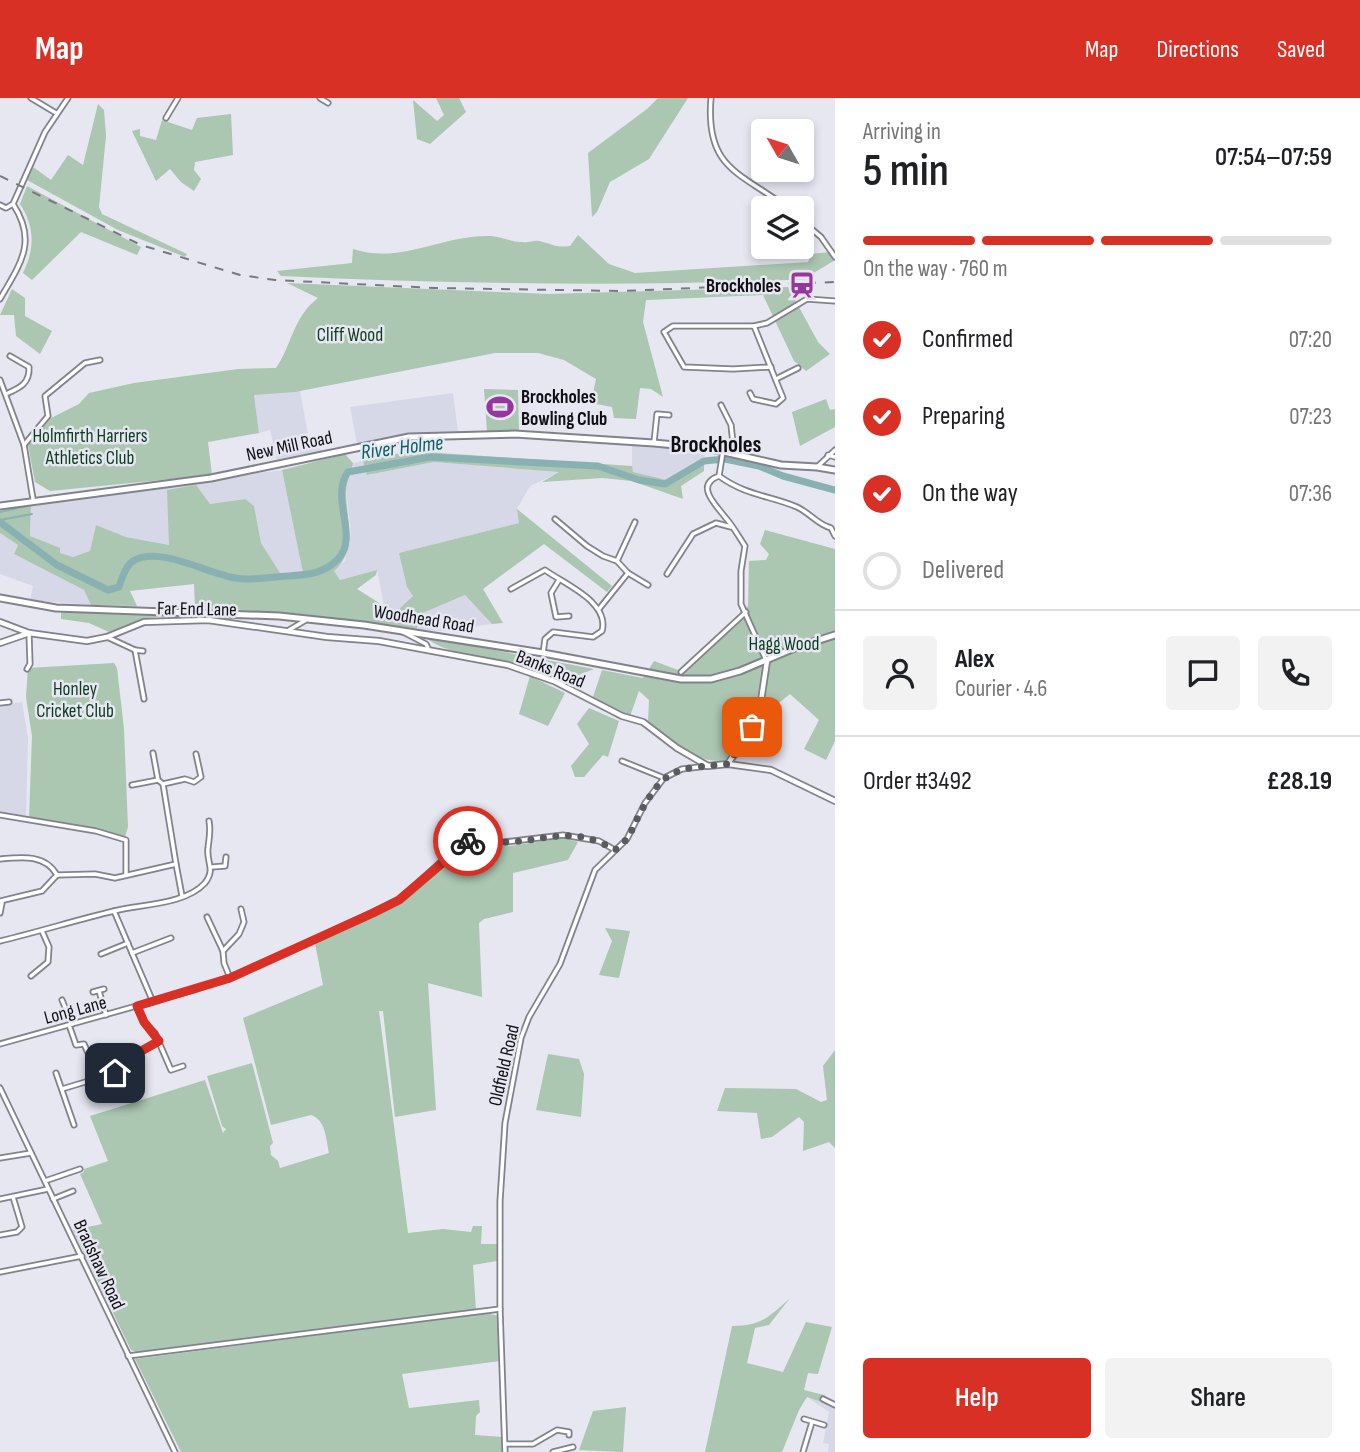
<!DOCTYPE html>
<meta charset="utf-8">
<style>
:root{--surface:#fff;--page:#f2f2f2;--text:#202124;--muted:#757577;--line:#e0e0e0;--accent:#d93025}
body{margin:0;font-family:"Sofia Sans Condensed",sans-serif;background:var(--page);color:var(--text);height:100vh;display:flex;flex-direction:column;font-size:26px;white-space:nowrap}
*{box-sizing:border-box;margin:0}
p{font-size:23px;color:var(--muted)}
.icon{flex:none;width:38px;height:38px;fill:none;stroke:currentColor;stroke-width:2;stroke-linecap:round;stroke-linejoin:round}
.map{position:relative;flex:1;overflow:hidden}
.details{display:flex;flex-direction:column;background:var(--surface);width:525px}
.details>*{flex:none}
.needle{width:46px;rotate:309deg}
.tools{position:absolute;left:751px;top:21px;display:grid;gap:14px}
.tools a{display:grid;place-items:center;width:63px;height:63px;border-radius:7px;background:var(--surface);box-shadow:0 4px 10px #0003;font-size:35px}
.pin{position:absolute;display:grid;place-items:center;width:60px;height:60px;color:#fff;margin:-30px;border-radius:14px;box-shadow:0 4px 10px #0006}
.courier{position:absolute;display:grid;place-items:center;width:70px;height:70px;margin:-35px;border:5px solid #d93025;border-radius:50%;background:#fff;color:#222;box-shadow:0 2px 9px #0007}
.summary em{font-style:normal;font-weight:600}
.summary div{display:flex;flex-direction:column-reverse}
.summary{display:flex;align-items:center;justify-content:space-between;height:119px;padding:0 28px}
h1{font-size:46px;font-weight:600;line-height:52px}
.bar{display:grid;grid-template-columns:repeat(4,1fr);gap:10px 7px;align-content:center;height:84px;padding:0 28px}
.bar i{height:9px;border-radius:5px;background:var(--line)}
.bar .current{background:var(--accent)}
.bar p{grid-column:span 4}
.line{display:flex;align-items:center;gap:18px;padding:0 28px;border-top:2px solid var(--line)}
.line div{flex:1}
.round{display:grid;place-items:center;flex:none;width:74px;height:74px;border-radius:7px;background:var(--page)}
ol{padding:0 28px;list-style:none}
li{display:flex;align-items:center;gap:21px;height:77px}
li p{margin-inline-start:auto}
li .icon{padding:7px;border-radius:50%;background:var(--accent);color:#fff;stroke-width:4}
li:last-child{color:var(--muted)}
li i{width:38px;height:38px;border:4px solid var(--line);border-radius:50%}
.primary-button{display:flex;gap:14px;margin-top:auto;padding:14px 28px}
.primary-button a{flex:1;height:80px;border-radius:7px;background:var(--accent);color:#fff;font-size:28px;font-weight:600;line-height:80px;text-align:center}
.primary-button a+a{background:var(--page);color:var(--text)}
header{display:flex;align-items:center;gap:42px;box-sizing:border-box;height:98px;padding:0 35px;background:var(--accent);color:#fff}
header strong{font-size:33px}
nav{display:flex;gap:38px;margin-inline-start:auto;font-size:24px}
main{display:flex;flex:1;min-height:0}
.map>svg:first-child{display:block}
.built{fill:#d6d8e8}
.green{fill:#abc6b1}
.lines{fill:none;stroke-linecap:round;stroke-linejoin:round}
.stream{stroke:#8ab1b2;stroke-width:2}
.river{stroke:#8ab1b2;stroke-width:7}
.minor-casing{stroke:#81828b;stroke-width:7}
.tertiary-casing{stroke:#81828b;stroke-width:8}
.primary-casing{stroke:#81828b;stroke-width:9}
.minor{stroke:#fff;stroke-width:3.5}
.tertiary{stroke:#fff;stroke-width:4.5}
.primary{stroke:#fff;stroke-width:5}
.rail{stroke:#78797f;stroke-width:2;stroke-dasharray:9 9;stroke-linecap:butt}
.done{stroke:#5a5b60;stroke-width:7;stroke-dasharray:0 12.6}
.route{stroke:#d93025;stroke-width:9}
.labels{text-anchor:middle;stroke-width:5;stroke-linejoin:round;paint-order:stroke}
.poi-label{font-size:19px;font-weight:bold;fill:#0f0f12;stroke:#e6e7f1;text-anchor:end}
.park-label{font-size:19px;fill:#0b3b1e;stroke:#e6e7f1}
.street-label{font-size:19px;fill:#0f0f12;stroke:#e6e7f1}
.water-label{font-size:21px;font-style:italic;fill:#0c6062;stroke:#e6e7f1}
.quarter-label{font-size:23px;font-weight:bold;fill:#0f0f12;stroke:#e6e7f1}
</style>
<header>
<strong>Map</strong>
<nav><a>Map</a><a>Directions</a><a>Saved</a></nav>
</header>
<main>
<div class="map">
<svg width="835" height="1354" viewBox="0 0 835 1354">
<rect width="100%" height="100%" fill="#e6e7f1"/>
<!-- built -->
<g class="built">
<path d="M 300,292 L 308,337 L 322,353 L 277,362 L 270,332 L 259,335 L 254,297 Z"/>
<path d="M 453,295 L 458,334 L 402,337 L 357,346 L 350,309 Z"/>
<path d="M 632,346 L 705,353 L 704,365 L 666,383 L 632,374 Z"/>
<path d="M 363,363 L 368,377 L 434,364 L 560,374 L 530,388 L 517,411 L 519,425 L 400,455 L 413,498 L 398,512 L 384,508 L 377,472 L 340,482 L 333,472 L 345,463 L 351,434 L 346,391 L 353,365 Z"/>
<path d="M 282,372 L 303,475 L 280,476 L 261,445 L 254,408 L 244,401 L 210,406 L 169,436 L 169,447 L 126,439 L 96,427 L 90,453 L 73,459 L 59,455 L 30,438 L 31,404 Z"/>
<path d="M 0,435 L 18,447 L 14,456 L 84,492 L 91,507 L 30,502 L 33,488 L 0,476 Z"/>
<path d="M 465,497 L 492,526 L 444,533 L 417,532 L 418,517 Z"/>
<path d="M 22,604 L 28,640 L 26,719 L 0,715 L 0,607 Z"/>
<path d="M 807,1299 L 835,1309 L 835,1354 L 828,1354 L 829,1346 L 823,1345 L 829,1314 Z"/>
</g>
<!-- green -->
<g class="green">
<path d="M 436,0 L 459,0 L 466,14 L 430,46 L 417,41 L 413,2 L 437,23 L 444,17 Z"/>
<path d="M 658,0 L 688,0 L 649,61 L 610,84 L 597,114 L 592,119 L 588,55 L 647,11 Z"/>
<path d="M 98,6 L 104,12 L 106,38 L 99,109 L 102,116 L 187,156 L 185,159 L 118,132 L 27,82 L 33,69 L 51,82 L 68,57 L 83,67 Z"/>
<path d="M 231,16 L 233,57 L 195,64 L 194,72 L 201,81 L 194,93 L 181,84 L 170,71 L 156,83 L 132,33 L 140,31 L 140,38 L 156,42 L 162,22 L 192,32 L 197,20 Z"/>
<path d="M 27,88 L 141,149 L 137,157 L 81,134 L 32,182 L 23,175 C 35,150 35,129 20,106 Z"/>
<path d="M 578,137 L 609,166 L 635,175 L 808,164 L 811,156 L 829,154 L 835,162 L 812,176 L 811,181 C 634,189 458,186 281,178 L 277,173 L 352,165 L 353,151 C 400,167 444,136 491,138 C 502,139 512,144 523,144 C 528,145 534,142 539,143 C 553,146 555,150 570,148 Z"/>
<path d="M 287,185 L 548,196 L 788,189 L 818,244 L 830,256 L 806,273 L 794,263 L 763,197 L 646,202 L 643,224 L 663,299 L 651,291 L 640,290 L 636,321 L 614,320 L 612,309 L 591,305 L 596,281 L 564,262 L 538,255 L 495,255 L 295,294 L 254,297 L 259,335 L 208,344 L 212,377 L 50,393 L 35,384 L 28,347 L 51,320 L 79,306 L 89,295 L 134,285 L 238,271 L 276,270 C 292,247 293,219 318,200 Z"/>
<path d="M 12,191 L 25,200 L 25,218 L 52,233 L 40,256 L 16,238 L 14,217 L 0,217 Z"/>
<path d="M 484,291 L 518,292 L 519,333 L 487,334 Z"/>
<path d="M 826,301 L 830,312 L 835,311 L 835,329 L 800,348 L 792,314 Z"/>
<path d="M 410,353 L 632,368 L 633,374 L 666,382 L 704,365 L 704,373 L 681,388 L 683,401 L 632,383 L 602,380 L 542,384 L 559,374 L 434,364 L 367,377 L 363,363 Z"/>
<path d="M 345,356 L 353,365 C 351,374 347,384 346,393 C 346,422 359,451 334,473 L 340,482 L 377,472 L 376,477 L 357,491 L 384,508 L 398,512 L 413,498 L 407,489 L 399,455 L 519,425 L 517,411 L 612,488 L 607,494 L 544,446 L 483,491 L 503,525 L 492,526 L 465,497 L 418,517 L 417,532 L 286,515 L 195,510 L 194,486 L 130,493 L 137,508 L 91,507 L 84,492 L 14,456 L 18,447 L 0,435 L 0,414 L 31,404 L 30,438 L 60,450 L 60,455 L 73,459 L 90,453 L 96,427 L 126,439 L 169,447 L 167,392 L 196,387 L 210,406 L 245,401 L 254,408 L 261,445 L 280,475 L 303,475 L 282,372 Z"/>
<path d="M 765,432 L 835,451 L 835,643 L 826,662 L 804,651 L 819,622 L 790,596 L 780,604 L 758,634 L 758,639 L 734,664 C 690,664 680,650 648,623 L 649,602 L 639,593 L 630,618 L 593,599 L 602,572 L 643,580 L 654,563 L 678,572 L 748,508 L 749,463 L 766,462 L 769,456 L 760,446 Z"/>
<path d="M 61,513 L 160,515 L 167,518 L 147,520 L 109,534 L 89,525 L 61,521 Z"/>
<path d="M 425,539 L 594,571 L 561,584 C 525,556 457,566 425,539 Z"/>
<path d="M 114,565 L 117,570 L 124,631 L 128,729 L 125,739 L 98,731 L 29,720 L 32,638 L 26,599 L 28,570 Z"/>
<path d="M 530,578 L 565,595 L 548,628 L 519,616 Z"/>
<path d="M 589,610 L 619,623 L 608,659 L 603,657 L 584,679 L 575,679 L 571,668 L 589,646 L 577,626 Z"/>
<path d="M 563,740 L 578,744 L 568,762 L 513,775 L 513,814 L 484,821 L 479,825 L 482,899 L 428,885 L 436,1012 L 395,1019 L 383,913 L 379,913 L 408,1135 L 443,1131 L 471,1134 L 473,1128 L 482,1128 L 481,1146 L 497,1146 L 497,1163 L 473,1167 L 476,1212 L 141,1256 L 131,1252 L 73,1132 L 102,1126 L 80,1076 L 84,1074 L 84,1071 L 108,1063 L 90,1018 L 205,982 L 223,1035 L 226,1031 L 222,1028 L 207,978 L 252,965 L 273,1045 L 270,1048 L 271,1057 L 278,1063 L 280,1070 L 329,1055 C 326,1041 326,1022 311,1017 L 271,1027 L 243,920 L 323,887 L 315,845 L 401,805 L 448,760 L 468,746 L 510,748 Z"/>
<path d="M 605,830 L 630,833 L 619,880 L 599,877 L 612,843 Z"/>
<path d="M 835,952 L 835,1050 L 829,1044 L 803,1053 L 804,1024 L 799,1019 L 772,1039 L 761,1041 L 757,1015 L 717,1013 L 725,990 L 796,991 L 821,1004 L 827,1002 L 823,968 Z"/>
<path d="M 548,956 L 579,961 L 584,976 L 581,1019 L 536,1012 Z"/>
<path d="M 790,1200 L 769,1227 L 755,1230 L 747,1265 L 783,1274 L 806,1224 L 832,1229 L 818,1276 L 808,1275 L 804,1292 L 824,1297 L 835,1309 L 807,1299 L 799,1312 L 782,1354 L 705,1354 L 732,1228 C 762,1227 768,1220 790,1200 Z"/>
<path d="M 487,1215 L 498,1218 L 500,1263 L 402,1276 L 409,1310 L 479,1302 L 480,1314 L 476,1318 L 475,1337 L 503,1339 L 503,1354 L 181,1354 L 135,1261 Z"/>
<path d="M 626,1309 L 623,1354 L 579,1352 L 593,1313 Z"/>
</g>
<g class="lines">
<!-- stream -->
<g class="stream">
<path d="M 0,414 L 31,407"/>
<path d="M 0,422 L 32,416"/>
</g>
<!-- river -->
<path class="river" d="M 0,424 L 57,467 L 108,492 L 119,489 C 122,480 126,466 135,462 C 159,448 209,476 235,480 C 254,483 269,479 288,478 C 306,477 324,476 338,461 C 360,438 329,400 348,374 L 430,359 L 598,368 L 639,382 L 665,386 L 704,363 L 725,361 L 759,368 L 783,378 L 835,392"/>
<!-- minor casing -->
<g class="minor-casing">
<g id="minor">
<path d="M 31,0 L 56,15"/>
<path d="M 320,0 L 328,5"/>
<path d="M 711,0 C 705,71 740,74 788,110"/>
<path d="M 166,20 L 178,0"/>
<path d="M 0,107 L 6,110 L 13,106"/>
<path d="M 802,123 L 821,139 L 835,159"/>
<path d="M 0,201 C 20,166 38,144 13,106 L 45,34 L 68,0"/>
<path d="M 771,269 L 733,271 L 684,269 L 664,234 L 673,228 L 754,228 L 767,225 L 807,201 L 835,203"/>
<path d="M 776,281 L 798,270"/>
<path d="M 0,282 L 24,347 L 33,401"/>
<path d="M 750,295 L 753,301 L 776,306 L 783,300 L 754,228"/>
<path d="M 6,296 C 19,290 30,286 29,269 L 10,258"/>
<path d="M 721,307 L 731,327 L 734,354"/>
<path d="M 654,344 L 657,316 L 669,317"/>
<path d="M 24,347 L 48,318 L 45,298 L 85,265 L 100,262"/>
<path d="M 723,353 L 719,378 C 694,387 716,407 725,419 C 733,428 739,439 745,448 L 741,473 L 741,506 L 766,562"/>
<path d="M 828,357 L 835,359"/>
<path d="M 817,369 L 835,352"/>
<path d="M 719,378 C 747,398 768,397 797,409 C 810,415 818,427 831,430 L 835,438"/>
<path d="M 555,421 L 587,448 L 603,458 L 617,463 L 628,475 L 648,487"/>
<path d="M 617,463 L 635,424"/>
<path d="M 667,476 L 693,436 L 716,425 L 731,429"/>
<path d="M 559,482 L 551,495 L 556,519 L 569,518"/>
<path d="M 511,491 L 545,472 C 564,486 610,504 602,533 L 593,539 L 553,534 L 545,541 L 543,555"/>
<path d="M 599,511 L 628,475"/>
<path d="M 289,532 L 306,522"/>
<path d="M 401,533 L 426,546 L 428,550"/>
<path d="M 107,539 L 135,552 L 144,601"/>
<path d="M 135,552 L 143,553"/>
<path d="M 27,571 L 30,566 L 29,535"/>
<path d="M 681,574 L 746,514"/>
<path d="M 0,605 L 9,604"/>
<path d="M 153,655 L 158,682"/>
<path d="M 622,663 L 664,680"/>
<path d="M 163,686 L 185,681 L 194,684 L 201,679 L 196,656"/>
<path d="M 132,687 L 158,682 L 163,686 L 176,766"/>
<path d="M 0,717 L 96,733 L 126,742 L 126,777"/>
<path d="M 0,761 C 22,759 45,756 57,777 L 95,776 L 115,780 L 176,766 L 182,798"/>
<path d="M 212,769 L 225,768 L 226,759"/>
<path d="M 0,803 L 42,793 L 57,777"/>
<path d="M 114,813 L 153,904"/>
<path d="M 0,815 L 2,805"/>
<path d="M 207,819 L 223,853"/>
<path d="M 0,843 C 38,834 76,822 114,813 C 141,806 185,807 205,785 C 216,771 206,764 208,750 C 209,740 211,734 209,723"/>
<path d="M 132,855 L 171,840"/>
<path d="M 101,856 L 128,845"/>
<path d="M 31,878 L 48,864 L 49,849 L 42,833"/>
<path d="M 230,880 L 224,865 L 223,853 L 239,836 L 244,824 L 241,811"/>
<path d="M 99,893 L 106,917"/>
<path d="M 93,894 L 104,891"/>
<path d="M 62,902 L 72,926"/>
<path d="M 138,909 L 144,924 L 155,935 L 171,972 L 183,968"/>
<path d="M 69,927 L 76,947 L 84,946 L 88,955"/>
<path d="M 0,946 L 194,892 L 253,870 L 399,802 L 447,758 L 470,742 L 505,744 L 563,737 L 599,743 L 615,752"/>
<path d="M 126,970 L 134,983"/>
<path d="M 56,975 L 74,1027"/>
<path d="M 97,981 L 98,990"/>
<path d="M 0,990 L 175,1354"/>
<path d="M 62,991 L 115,975 L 126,969 L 136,956 L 159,943"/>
<path d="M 0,1060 L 31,1055"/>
<path d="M 45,1083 L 80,1071"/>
<path d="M 0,1101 L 48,1091"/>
<path d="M 53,1101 L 73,1093"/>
<path d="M 0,1137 L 17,1134 L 22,1129 L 13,1099"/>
<path d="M 0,1174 L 82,1158"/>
<path d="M 128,1258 L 500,1211"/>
<path d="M 823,1301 L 835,1307"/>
<path d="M 804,1321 L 824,1327"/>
<path d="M 506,1346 L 533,1346 L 557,1332 L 569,1334 L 569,1337"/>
<path d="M 505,1354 L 500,1211 L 500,1103 L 505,1025 L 521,940 L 529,919 L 560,866 L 595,772 L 627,741 L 645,705 L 664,680 L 682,671 L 708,668"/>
<path d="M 553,1354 L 573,1349"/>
<path d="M 803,1354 L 812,1324"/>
</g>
</g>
<!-- tertiary casing -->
<g class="tertiary-casing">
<g id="tertiary">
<path d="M 0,524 L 29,535 L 87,543 L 107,539 L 144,524 L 208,522 L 327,539 L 379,543 L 508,567 L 554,583 L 622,618 L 643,624 L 677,650 L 708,668 L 728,666 L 771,672 L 835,703"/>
<path d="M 0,545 L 29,535"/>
<path d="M 728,666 L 759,616 L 767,563"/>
</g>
</g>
<!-- primary casing -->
<g class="primary-casing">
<g id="primary">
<path d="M 0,408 L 211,380 L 409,339 L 515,336 L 654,345 L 707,350 L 781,367 L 817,369 L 835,372"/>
<path d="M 0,500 L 56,510 L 279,518 L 364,527 L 543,555 L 681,581 L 711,581 L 740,573 L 797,549 L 835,537"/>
</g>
</g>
<!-- minor -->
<use href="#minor" class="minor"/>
<!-- tertiary -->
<use href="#tertiary" class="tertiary"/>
<!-- primary -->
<use href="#primary" class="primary"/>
<!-- rail -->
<path class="rail" d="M 0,78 L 141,147 L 240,177 L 275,182 L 434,190 L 622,193 L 835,184"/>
</g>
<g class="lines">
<!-- done -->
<path class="done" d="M 468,743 C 481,741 494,744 507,744 C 551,742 572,727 615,752 C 627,744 631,734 637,721 C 664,669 673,671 728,666 L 752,629"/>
<!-- route -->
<path class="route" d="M 115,975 L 126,969 L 136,956 L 159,943 L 144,924 L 137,908 L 230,880 L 373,815 L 399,802 L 468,743"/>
</g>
<!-- icons -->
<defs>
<g id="station-bare" transform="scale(2.1)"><path d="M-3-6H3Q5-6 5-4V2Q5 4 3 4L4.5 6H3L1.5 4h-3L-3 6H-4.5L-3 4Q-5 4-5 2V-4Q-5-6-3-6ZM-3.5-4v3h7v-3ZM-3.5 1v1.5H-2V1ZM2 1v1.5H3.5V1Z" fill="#97369d" stroke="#e6e7f1" stroke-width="2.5" paint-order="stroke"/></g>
<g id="stadium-bare" transform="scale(2.1)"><path d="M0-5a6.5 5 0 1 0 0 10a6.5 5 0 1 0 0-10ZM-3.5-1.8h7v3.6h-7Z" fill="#97369d" stroke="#e6e7f1" stroke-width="2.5" paint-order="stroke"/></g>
</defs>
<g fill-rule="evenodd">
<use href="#station-bare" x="802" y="187"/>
<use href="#stadium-bare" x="500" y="309"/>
</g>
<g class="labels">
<!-- poi labels -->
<g class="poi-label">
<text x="781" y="194">Brockholes</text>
<text x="521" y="305" text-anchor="start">Brockholes<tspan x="521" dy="22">Bowling Club</tspan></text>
</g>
<!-- park labels -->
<g class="park-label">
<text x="350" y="243">Cliff Wood</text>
<text x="90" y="344">Holmfirth Harriers<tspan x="90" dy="22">Athletics Club</tspan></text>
<text x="784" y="552">Hagg Wood</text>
<text x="75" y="597">Honley<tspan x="75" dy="22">Cricket Club</tspan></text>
</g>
<!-- street labels -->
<g class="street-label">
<text transform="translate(289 347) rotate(-12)" y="7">New Mill Road</text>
<text transform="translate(197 510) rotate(1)" y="7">Far End Lane</text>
<text transform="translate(424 520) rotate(9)" y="7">Woodhead Road</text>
<text transform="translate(551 570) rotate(22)" y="7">Banks Road</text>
<text transform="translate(75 911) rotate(-15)" y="7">Long Lane</text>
<text transform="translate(503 967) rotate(-77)" y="7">Oldfield Road</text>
<text transform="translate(100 1166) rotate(65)" y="7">Bradshaw Road</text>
</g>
<!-- water labels -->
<g class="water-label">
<text transform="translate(402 349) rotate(-7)" y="7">River Holme</text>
</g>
<!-- quarter labels -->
<g class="quarter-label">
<text x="716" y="354">Brockholes</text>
</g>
</g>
</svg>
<div class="tools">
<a><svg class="needle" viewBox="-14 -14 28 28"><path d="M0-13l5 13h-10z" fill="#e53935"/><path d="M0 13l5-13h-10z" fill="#757577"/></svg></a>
<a><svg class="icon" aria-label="layers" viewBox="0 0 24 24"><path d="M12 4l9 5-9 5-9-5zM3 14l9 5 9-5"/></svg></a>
</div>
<div class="pin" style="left:752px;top:629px;background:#ea580c"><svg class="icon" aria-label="bag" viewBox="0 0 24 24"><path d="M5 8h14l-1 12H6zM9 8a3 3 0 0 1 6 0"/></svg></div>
<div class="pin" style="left:115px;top:975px;background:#1f2937"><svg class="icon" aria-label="home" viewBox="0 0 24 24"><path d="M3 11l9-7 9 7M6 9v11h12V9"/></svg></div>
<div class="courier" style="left:468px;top:743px"><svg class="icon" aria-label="bike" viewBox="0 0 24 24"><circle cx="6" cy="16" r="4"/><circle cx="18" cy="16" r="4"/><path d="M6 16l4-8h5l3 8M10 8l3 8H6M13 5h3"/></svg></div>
</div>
<section class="details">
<div class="summary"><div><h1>5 min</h1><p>Arriving in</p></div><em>07:54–07:59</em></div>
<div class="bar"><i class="current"></i><i class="current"></i><i class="current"></i><i></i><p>On the way · 760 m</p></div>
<ol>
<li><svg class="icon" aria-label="check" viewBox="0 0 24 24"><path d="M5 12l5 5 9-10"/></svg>Confirmed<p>07:20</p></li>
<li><svg class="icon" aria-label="check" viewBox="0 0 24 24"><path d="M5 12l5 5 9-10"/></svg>Preparing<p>07:23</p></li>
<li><svg class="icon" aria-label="check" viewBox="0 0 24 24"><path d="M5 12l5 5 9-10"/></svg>On the way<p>07:36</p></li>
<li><i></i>Delivered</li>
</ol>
<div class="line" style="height:126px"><a class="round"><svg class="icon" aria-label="person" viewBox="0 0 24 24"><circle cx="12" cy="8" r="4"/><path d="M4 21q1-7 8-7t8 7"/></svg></a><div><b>Alex</b><p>Courier · 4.6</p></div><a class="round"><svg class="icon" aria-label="chat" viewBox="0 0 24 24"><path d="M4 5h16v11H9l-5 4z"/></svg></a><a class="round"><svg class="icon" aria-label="phone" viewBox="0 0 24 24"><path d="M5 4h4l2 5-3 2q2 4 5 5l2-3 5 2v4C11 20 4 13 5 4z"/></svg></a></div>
<div class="line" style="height:91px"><div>Order #3492</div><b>£28.19</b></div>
<div class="primary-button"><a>Help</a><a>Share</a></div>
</section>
</main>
